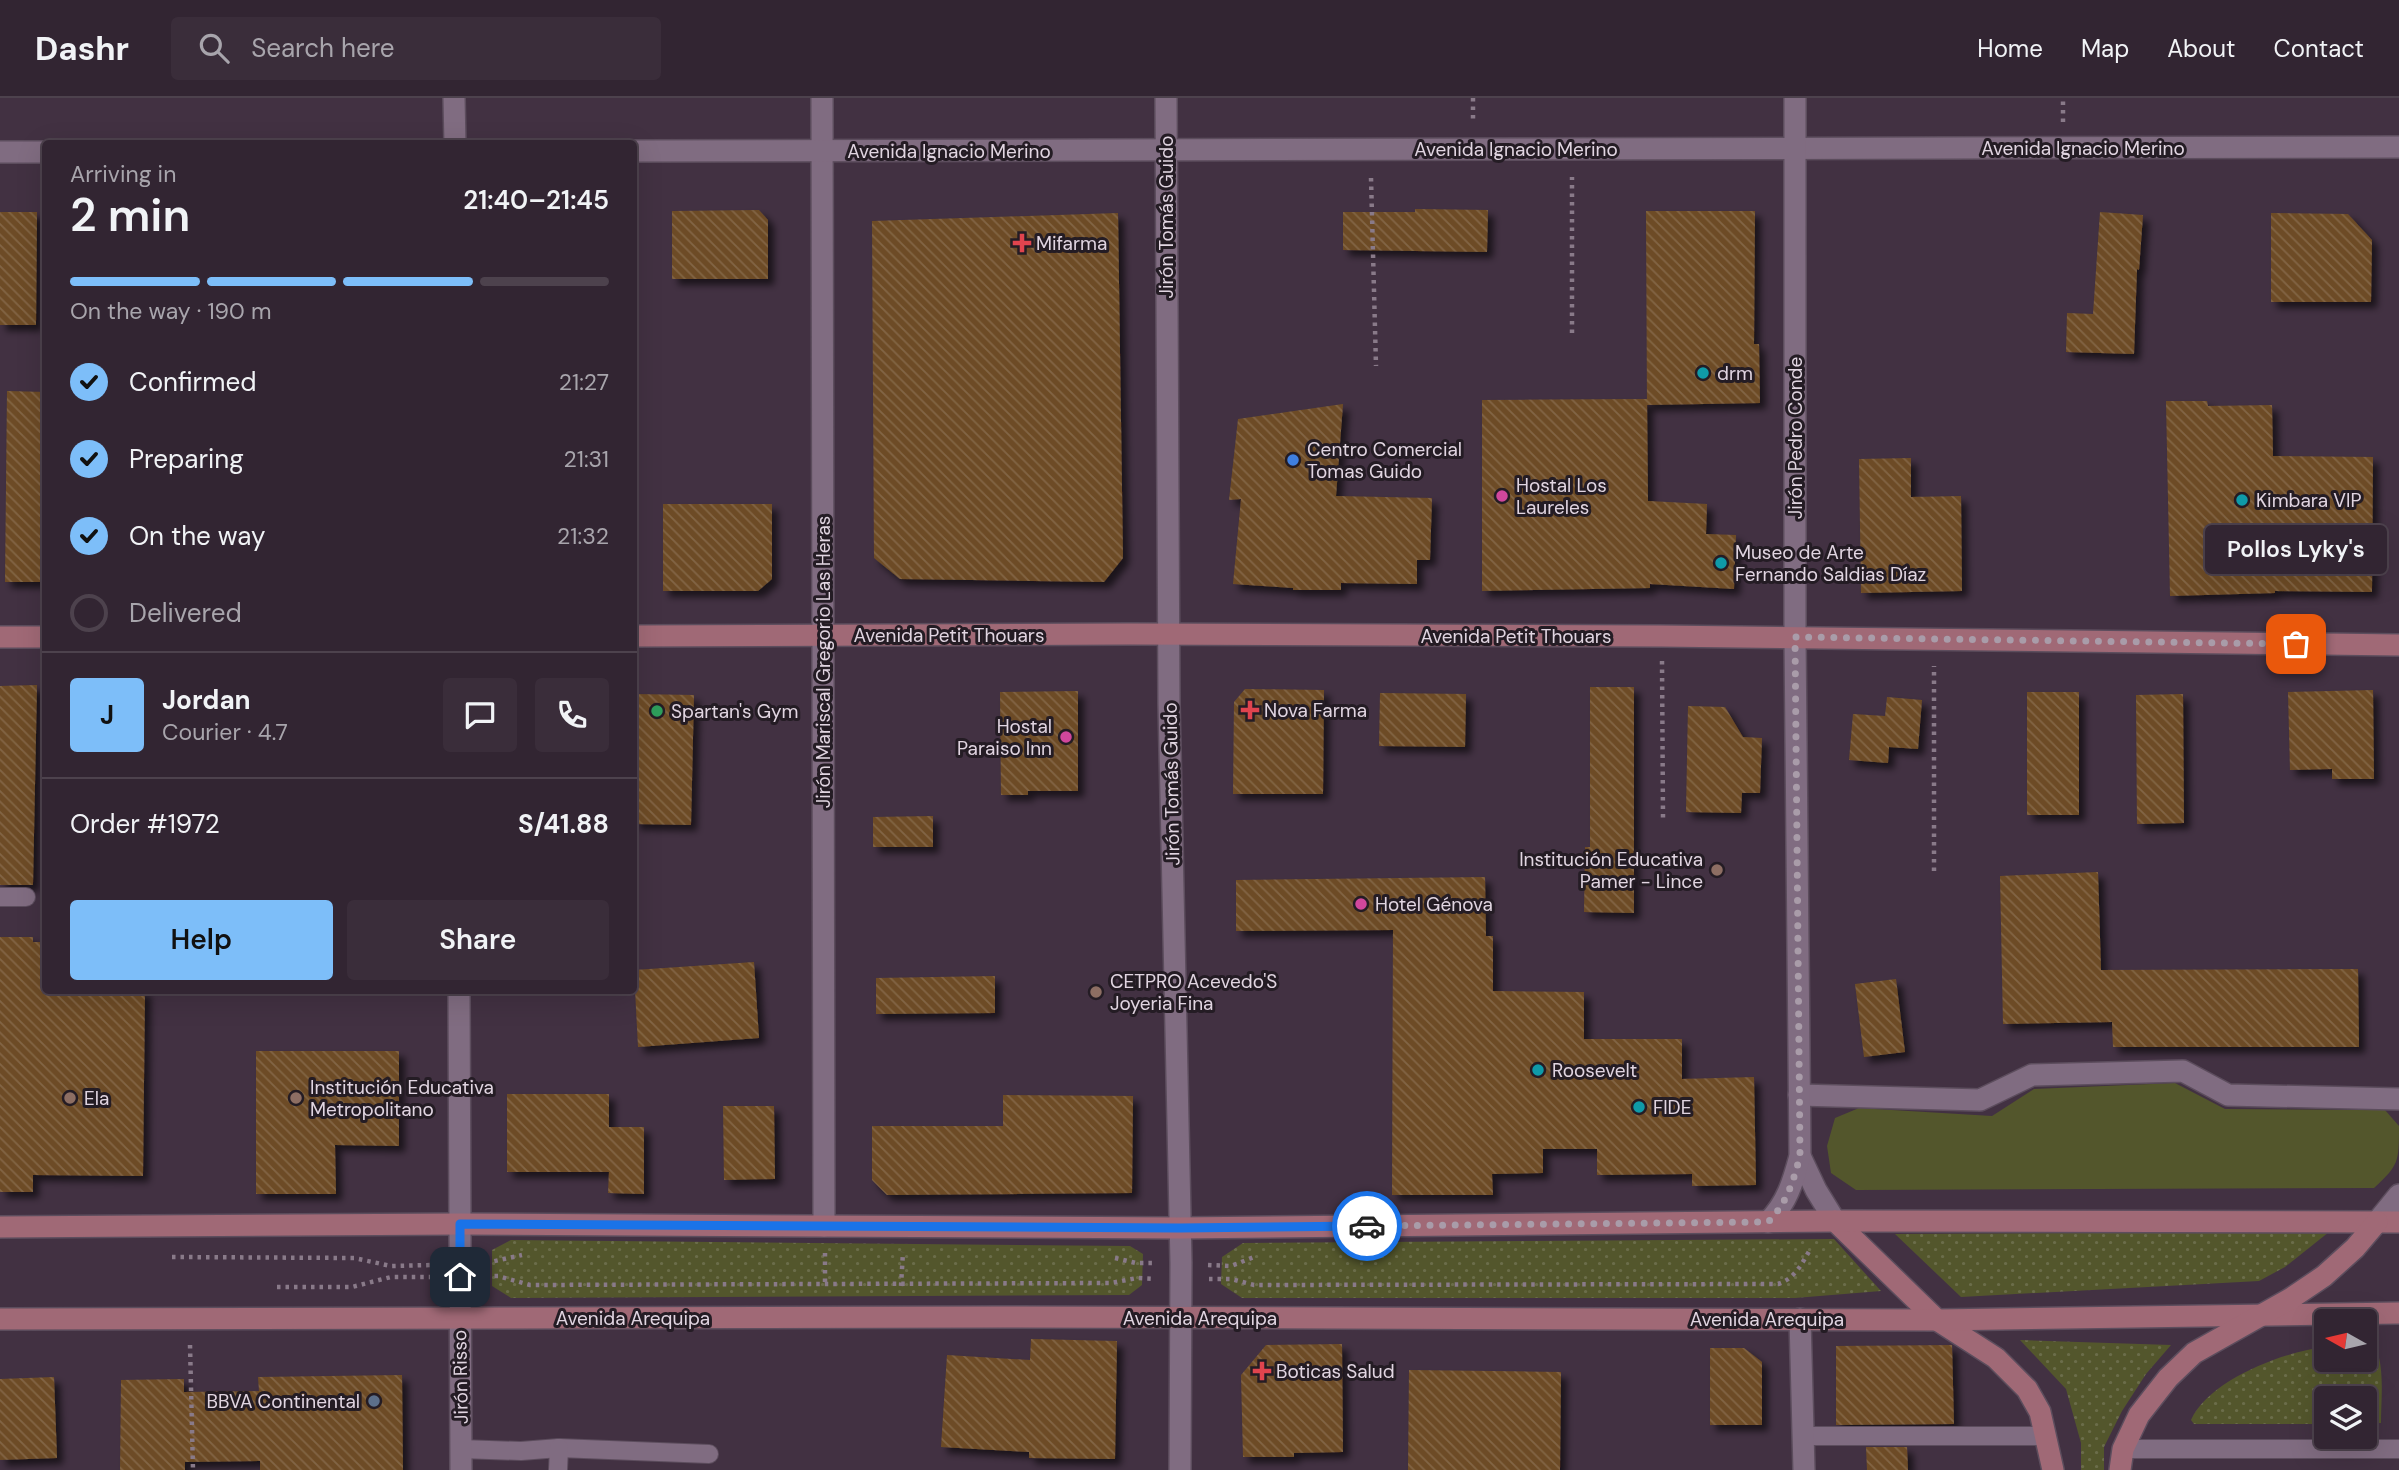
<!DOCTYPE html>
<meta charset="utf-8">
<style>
:root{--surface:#322532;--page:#3a2d3a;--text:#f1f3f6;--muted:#a8a5ac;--line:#4d424d;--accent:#7dbef9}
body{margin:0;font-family:"DM Sans",sans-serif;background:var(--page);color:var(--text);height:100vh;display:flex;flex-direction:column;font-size:26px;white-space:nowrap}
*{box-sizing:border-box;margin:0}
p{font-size:23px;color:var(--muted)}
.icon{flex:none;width:38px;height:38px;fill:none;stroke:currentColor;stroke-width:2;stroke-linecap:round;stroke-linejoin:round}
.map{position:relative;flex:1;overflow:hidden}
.drawer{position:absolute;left:42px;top:42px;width:595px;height:854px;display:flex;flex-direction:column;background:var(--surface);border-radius:7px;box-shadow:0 7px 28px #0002,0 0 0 2px var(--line)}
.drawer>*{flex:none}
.needle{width:46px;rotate:278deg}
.controls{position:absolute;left:2314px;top:1211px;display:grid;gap:14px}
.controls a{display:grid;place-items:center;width:63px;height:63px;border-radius:7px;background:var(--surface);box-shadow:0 7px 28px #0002,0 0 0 2px var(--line);font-size:35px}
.pin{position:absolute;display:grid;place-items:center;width:60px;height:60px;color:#fff;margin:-30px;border-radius:14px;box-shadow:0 4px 10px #0006}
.courier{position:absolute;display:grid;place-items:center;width:70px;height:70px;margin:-35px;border:5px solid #1a73e8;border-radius:50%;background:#fff;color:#222;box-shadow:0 2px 9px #0007}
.bubble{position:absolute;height:49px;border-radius:7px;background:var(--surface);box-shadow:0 7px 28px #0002,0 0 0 2px var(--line);font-size:23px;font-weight:600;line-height:49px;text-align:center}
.summary em{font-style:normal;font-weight:600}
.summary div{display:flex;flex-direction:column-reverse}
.summary{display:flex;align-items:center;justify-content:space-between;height:119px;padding:0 28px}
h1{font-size:46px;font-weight:600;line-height:52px}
.bar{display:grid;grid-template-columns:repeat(4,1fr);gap:10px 7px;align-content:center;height:84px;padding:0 28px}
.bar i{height:9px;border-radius:5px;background:var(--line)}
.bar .selected{background:var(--accent)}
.bar p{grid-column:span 4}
.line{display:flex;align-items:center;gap:18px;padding:0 28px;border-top:2px solid var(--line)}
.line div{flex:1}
.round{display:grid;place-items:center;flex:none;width:74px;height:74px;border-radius:7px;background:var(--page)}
ol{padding:0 28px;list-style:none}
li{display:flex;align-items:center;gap:21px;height:77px}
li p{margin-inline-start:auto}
li .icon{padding:7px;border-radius:50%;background:var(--accent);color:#111;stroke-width:4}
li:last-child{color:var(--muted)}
li i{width:38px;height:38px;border:4px solid var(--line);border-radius:50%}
.action{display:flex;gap:14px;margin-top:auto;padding:14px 28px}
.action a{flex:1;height:80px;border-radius:7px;background:var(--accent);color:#111;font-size:28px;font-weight:600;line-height:80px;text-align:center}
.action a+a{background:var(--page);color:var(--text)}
header{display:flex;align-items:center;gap:42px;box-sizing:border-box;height:98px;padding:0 35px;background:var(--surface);border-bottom:2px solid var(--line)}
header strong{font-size:33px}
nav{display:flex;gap:38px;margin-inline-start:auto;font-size:24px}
.search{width:490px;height:63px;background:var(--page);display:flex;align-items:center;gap:18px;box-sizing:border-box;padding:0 24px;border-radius:7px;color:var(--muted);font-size:26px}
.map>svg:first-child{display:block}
.grass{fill:url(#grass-dots)}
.park{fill:#53562c}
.building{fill:url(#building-back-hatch);filter:url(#shadow)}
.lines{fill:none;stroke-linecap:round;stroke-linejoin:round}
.service-casing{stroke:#5c4d5d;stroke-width:20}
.minor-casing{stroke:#5c4d5d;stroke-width:24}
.secondary-casing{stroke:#5c4d5d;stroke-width:24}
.path{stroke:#897a89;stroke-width:4.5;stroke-dasharray:3.5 5;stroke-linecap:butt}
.service{stroke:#806c81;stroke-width:18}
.minor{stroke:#806c81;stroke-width:21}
.secondary{stroke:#a06976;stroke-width:21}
.done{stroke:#a99ca9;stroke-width:7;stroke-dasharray:0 12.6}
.route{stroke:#1a73e8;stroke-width:9}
.health-dot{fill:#e0444e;stroke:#241c24;stroke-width:2.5}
.culture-dot{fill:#0f9aa8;stroke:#241c24;stroke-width:2.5}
.shop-dot{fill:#3f7fe0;stroke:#241c24;stroke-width:2.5}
.hotel-dot{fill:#d1479c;stroke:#241c24;stroke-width:2.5}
.leisure-dot{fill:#2e9e5b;stroke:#241c24;stroke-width:2.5}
.education-dot{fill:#8d6e63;stroke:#241c24;stroke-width:2.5}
.service-dot{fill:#5c6f8a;stroke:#241c24;stroke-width:2.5}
.labels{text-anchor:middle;stroke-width:6;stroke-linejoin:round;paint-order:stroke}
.street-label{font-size:19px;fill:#e1d5e1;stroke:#241c24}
.poi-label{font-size:19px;fill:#e1d5e1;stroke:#241c24;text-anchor:start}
</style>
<header>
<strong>Dashr</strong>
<div class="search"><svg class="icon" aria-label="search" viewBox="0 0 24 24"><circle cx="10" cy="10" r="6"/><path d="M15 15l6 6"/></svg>Search here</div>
<nav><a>Home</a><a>Map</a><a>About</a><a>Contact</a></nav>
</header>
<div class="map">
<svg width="2399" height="1372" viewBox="0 0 2399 1372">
<defs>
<pattern id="grass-dots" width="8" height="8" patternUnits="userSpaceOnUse" patternTransform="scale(1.75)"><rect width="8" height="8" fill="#53562c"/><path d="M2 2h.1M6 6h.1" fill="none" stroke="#6b6d4a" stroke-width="1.8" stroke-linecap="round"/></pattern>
<pattern id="building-back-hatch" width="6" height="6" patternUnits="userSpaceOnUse" patternTransform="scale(1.75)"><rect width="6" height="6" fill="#6d4c26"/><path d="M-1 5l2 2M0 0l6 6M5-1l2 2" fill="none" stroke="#826545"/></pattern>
<filter id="shadow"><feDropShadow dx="6" dy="6" stdDeviation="3.5" flood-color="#0009"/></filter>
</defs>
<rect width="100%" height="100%" fill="#423142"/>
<!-- grass -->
<g class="grass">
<path d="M 2329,1134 L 2285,1169 L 2259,1183 L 1961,1199 L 1895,1136 Z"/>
<path d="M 1834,1141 L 1881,1193 L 1795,1200 L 1242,1200 L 1221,1186 L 1222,1159 L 1243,1145 Z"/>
<path d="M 511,1142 L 1130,1148 L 1143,1156 L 1142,1187 L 1129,1197 L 511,1200 L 492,1188 L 492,1152 Z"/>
<path d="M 2020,1242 L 2171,1247 L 2146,1276 L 2122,1313 L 2104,1349 L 2104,1372 L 2081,1372 L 2081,1345 L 2066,1291 Z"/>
<path d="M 2364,1244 L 2375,1247 C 2385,1270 2381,1300 2381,1325 L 2364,1325 L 2364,1300 L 2326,1300 L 2326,1326 L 2194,1326 L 2191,1322 C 2209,1282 2285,1253 2326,1249 L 2326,1262 L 2364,1262 Z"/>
</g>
<!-- park -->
<path class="park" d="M 2175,985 L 2225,1011 L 2385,1012 L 2399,1028 C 2399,1064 2399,1067 2374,1090 L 1856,1092 L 1831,1075 L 1827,1048 L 1835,1020 L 1859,1010 L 1992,1018 L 2034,991 Z"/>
<!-- building -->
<g class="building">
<path d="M 1415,111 L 1488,112 L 1487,154 L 1343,152 L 1343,114 L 1415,114 Z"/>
<path d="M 759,112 L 768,122 L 768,181 L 672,181 L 672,113 Z"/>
<path d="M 1646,113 L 1755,113 L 1754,246 L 1759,246 L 1760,305 L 1647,307 Z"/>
<path d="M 0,114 L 37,114 L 36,227 L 0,227 Z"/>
<path d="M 2100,114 L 2143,117 L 2139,172 L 2137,171 L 2134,256 L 2066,254 L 2067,215 L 2093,216 Z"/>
<path d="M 1118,115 L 1123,460 L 1104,484 L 900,481 L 874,460 L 872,123 Z"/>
<path d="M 2271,115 L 2348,116 L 2372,142 L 2371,204 L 2271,204 Z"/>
<path d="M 7,293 L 46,294 L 46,484 L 5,484 Z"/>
<path d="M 1647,301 L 1648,403 L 1707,406 L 1706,436 L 1736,437 L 1734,491 L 1650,486 L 1650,490 L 1482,493 L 1482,302 Z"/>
<path d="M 2166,303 L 2207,303 L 2208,308 L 2272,307 L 2273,358 L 2373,359 L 2372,494 L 2275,493 L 2275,495 L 2170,498 Z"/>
<path d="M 1343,306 L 1336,398 L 1432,400 L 1430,462 L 1417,462 L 1417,486 L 1341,485 L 1341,492 L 1293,492 L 1293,490 L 1233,486 L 1241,401 L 1229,402 L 1238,321 Z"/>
<path d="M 1911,360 L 1911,399 L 1961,398 L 1962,493 L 1861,495 L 1859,361 Z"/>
<path d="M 663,406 L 772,406 L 772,481 L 758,493 L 663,493 Z"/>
<path d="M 37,587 L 33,787 L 0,787 L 0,588 Z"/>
<path d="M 1590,589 L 1634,589 L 1634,815 L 1584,814 L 1585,749 L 1590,749 Z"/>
<path d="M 1245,591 L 1324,592 L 1323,696 L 1233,696 L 1234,604 Z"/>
<path d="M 2373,592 L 2374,681 L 2332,681 L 2332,671 L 2290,672 L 2288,594 Z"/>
<path d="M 1078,593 L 1078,693 L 1028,693 L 1028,697 L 1001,697 L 1000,594 Z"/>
<rect x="2027" y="594" width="52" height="123"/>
<path d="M 1380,595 L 1466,596 L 1465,649 L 1379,648 Z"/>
<path d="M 634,596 L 694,597 L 691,727 L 634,726 Z"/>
<path d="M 2183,596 L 2184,725 L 2137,726 L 2136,597 Z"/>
<path d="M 1887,599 L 1922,602 L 1918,651 L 1889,649 L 1888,665 L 1849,662 L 1853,616 L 1885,618 Z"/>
<path d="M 1688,608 L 1725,609 L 1743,639 L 1762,640 L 1760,695 L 1742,695 L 1741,715 L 1686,714 Z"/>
<path d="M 933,718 L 933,749 L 873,749 L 873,719 Z"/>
<path d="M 2098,774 L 2101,872 L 2358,871 L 2359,949 L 2113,949 L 2112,924 L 2003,926 L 2000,778 Z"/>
<path d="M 1485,779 L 1486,838 L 1493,838 L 1493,893 L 1584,894 L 1584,941 L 1682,941 L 1682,981 L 1754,979 L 1756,1087 L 1692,1088 L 1692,1076 L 1597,1077 L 1597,1051 L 1543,1051 L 1543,1075 L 1492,1076 L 1493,1097 L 1392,1097 L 1393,832 L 1236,833 L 1236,782 Z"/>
<path d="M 0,839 L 33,839 L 33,844 L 46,844 L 46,892 L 145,892 L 143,1078 L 33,1077 L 33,1094 L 0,1094 Z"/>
<path d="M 754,864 L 759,940 L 638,949 L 634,872 Z"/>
<path d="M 995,878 L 995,915 L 876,916 L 876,880 Z"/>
<path d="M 1896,881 L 1905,954 L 1864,959 L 1855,886 Z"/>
<path d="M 256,953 L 399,953 L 399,1048 L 335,1047 L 336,1096 L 256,1096 Z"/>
<path d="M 507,996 L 609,996 L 609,1029 L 644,1029 L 644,1096 L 608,1095 L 609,1074 L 507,1074 Z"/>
<path d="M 1003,997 L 1133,998 L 1132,1095 L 887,1097 L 872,1082 L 872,1028 L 1003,1028 Z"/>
<path d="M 723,1008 L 774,1008 L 775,1081 L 724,1082 Z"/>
<path d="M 1031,1241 L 1117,1243 L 1115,1361 L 1029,1360 L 1029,1354 L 941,1349 L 947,1257 L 1030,1262 Z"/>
<path d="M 1342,1246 L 1343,1354 L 1294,1355 L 1294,1359 L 1243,1359 L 1241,1277 L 1266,1247 Z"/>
<path d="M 1952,1247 L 1954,1326 L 1836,1327 L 1836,1248 Z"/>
<path d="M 1710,1250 L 1744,1250 L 1762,1264 L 1762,1327 L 1710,1327 Z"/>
<path d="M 1409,1272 L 1561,1274 L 1560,1372 L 1408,1372 Z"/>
<path d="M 402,1277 L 403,1372 L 260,1372 L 260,1363 L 185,1364 L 185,1372 L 120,1372 L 121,1282 L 184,1281 L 184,1294 L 259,1293 L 258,1279 Z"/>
<path d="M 54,1279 L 57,1360 L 0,1362 L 0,1281 Z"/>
<path d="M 1866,1349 L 1907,1349 L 1908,1372 L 1867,1372 Z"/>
</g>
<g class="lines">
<!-- service casing -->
<g class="service-casing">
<g id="service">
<path d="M 0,799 L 26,799"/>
<path d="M 1803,1338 L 2046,1338"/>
<path d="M 461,1351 L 521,1353 L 559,1350 L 709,1356"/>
<path d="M 2123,1351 L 2399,1351"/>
<path d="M 558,1372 L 559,1350"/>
</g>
</g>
<!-- minor casing -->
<g class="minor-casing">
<g id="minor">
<path d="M 454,0 L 455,46"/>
<path d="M 822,0 L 824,1128"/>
<path d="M 1166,0 L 1169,606 L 1181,1165 L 1180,1372"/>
<path d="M 634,53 L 2399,49"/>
<path d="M 0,54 L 46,54"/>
<path d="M 459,892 L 461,1372"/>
<path d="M 1799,997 L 1980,1002 L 2032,977 L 2183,973 L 2228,997 L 2399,1001"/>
<path d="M 1800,1058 L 1816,1092 L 1835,1123"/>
<path d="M 1768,1124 C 1787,1105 1793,1084 1800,1058 L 1795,539 L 1795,0"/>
<path d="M 2377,1124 L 2399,1097"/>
<path d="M 1800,1221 L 1804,1372"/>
</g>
</g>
<!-- secondary casing -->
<g class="secondary-casing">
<g id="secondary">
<path d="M 634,538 L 1129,536 L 1661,538 L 2399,547"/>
<path d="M 0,539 L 46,539"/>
<path d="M 1835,1123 L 1937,1222 L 1996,1260 L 2027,1291 L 2040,1314 L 2053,1372"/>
<path d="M 0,1129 L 460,1126 L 1179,1130 L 1835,1123 L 2399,1124"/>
<path d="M 0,1221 L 1006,1219 L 1937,1222 L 2399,1215"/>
<path d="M 2120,1372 L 2123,1351 L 2139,1317 L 2168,1280 L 2194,1255 L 2290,1201 L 2324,1178 L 2355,1150 L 2377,1124"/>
</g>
</g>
<!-- path -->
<g class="path">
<path d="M 1473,0 L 1473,24"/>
<path d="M 2063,24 L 2063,0"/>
<path d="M 1371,80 L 1376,268"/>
<path d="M 1572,235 L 1572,79"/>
<path d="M 1662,563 L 1663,720"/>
<path d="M 1934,773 L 1934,568"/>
<path d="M 825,1155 L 825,1188"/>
<path d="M 172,1159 L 354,1160 L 391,1168 L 432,1167"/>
<path d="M 1115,1160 L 1136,1165 L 1154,1165"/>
<path d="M 486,1165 L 522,1157"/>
<path d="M 1208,1167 L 1231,1168 L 1254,1159"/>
<path d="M 486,1178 L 498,1178 L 530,1187 L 1111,1185 L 1137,1180 L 1155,1181"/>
<path d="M 1209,1181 L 1231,1181 L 1254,1187 L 1778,1186 C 1796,1180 1802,1165 1811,1150"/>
<path d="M 901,1188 L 903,1154"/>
<path d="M 277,1189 L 352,1189 L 391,1179 L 432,1179"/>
<path d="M 190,1247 L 193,1372"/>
</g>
<!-- service -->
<use href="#service" class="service"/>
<!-- minor -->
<use href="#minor" class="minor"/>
<!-- secondary -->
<use href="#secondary" class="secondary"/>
</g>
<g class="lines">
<!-- done -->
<path class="done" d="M 1367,1128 L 1768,1124 C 1787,1105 1793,1084 1800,1058 L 1795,539 L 2296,546"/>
<!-- route -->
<path class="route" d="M 460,1179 L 460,1126 L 1179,1130 L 1367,1128"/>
</g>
<!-- markers -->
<g class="health-dot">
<path d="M1018.5 134.5h7v7h7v7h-7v7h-7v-7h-7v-7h7z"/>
<path d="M1246.5 601.5h7v7h7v7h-7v7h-7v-7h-7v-7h7z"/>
<path d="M1258.5 1262.5h7v7h7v7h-7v7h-7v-7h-7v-7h7z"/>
</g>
<g class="culture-dot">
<circle cx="1703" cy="275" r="7"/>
<circle cx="2242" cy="402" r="7"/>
<circle cx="1721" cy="465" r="7"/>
<circle cx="1538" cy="972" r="7"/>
<circle cx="1639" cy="1009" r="7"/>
</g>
<circle class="shop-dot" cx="1293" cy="362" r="7"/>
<g class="hotel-dot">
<circle cx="1502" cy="398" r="7"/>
<circle cx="1066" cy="639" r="7"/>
<circle cx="1361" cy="806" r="7"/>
</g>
<circle class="leisure-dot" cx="657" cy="613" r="7"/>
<g class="education-dot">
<circle cx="1717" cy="772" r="7"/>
<circle cx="1096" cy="894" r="7"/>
<circle cx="70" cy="1000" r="7"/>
<circle cx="296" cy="1000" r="7"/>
</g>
<circle class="service-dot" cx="374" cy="1303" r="7"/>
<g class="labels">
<!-- street labels -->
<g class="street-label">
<text x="2083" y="57">Avenida Ignacio Merino</text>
<text x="1516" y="58">Avenida Ignacio Merino</text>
<text x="949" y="60">Avenida Ignacio Merino</text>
<text transform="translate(1166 119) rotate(-90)" y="7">Jirón Tomás Guido</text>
<text transform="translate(1795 340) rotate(-90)" y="7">Jirón Pedro Conde</text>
<text x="949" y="544">Avenida Petit Thouars</text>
<text x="1516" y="545">Avenida Petit Thouars</text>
<text transform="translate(823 564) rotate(-90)" y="7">Jirón Mariscal Gregorio Las Heras</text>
<text transform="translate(1171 686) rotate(-91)" y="7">Jirón Tomás Guido</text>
<text x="633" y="1227">Avenida Arequipa</text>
<text x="1200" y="1227">Avenida Arequipa</text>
<text x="1767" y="1228">Avenida Arequipa</text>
<text transform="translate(460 1279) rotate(-91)" y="7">Jirón Risso</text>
</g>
<!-- poi labels -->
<g class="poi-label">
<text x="1036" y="152">Mifarma</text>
<text x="1717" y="282">drm</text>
<text x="1307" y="358">Centro Comercial<tspan x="1307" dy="22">Tomas Guido</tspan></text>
<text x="1516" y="394">Hostal Los<tspan x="1516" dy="22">Laureles</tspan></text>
<text x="2256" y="409">Kimbara VIP</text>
<text x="1735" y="461">Museo de Arte<tspan x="1735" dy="22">Fernando Saldias Díaz</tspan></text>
<text x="1264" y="619">Nova Farma</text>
<text x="671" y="620">Spartan's Gym</text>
<text x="1052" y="635" text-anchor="end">Hostal<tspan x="1052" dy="22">Paraiso Inn</tspan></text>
<text x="1703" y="768" text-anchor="end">Institución Educativa<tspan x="1703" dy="22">Pamer - Lince</tspan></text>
<text x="1375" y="813">Hotel Génova</text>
<text x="1110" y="890">CETPRO Acevedo'S<tspan x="1110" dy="22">Joyeria Fina</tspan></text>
<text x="1552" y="979">Roosevelt</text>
<text x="310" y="996">Institución Educativa<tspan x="310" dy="22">Metropolitano</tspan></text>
<text x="84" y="1007">Ela</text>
<text x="1653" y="1016">FIDE</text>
<text x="1276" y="1280">Boticas Salud</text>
<text x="360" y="1310" text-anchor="end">BBVA Continental</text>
</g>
</g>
</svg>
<div class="controls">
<a><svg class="needle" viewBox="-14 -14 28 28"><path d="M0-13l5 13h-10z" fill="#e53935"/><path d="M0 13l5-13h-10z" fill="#a8a5ac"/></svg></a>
<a><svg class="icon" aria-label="layers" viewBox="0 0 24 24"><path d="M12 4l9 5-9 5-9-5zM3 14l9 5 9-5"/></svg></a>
</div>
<div class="pin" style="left:2296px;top:546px;background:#ea580c"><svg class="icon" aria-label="bag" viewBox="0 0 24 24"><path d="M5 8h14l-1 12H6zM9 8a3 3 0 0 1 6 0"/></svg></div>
<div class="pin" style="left:460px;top:1179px;background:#1f2937"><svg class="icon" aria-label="home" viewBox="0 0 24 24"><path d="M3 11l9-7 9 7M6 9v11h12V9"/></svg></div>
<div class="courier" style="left:1367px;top:1128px"><svg class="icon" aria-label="car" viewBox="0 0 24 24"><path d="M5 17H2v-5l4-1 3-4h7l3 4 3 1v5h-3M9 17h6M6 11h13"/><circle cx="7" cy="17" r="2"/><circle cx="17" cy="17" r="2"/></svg></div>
<div class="bubble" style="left:2205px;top:427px;width:182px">Pollos Lyky's</div>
<section class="drawer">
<div class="summary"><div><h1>2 min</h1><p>Arriving in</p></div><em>21:40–21:45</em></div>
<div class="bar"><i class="selected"></i><i class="selected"></i><i class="selected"></i><i></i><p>On the way · 190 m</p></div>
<ol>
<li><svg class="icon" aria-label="check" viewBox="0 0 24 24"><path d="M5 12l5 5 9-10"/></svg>Confirmed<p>21:27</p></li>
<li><svg class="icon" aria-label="check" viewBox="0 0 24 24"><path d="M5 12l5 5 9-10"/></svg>Preparing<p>21:31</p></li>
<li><svg class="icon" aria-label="check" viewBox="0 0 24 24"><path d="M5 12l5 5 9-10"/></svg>On the way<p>21:32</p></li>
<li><i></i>Delivered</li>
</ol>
<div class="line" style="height:126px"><b class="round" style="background:var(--accent);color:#111">J</b><div><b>Jordan</b><p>Courier · 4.7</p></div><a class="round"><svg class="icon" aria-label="chat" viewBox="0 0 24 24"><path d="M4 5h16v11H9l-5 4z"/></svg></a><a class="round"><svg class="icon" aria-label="phone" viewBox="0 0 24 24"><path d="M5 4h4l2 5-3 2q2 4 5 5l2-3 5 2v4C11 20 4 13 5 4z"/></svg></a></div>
<div class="line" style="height:91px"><div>Order #1972</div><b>S/41.88</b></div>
<div class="action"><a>Help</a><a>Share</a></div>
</section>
</div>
